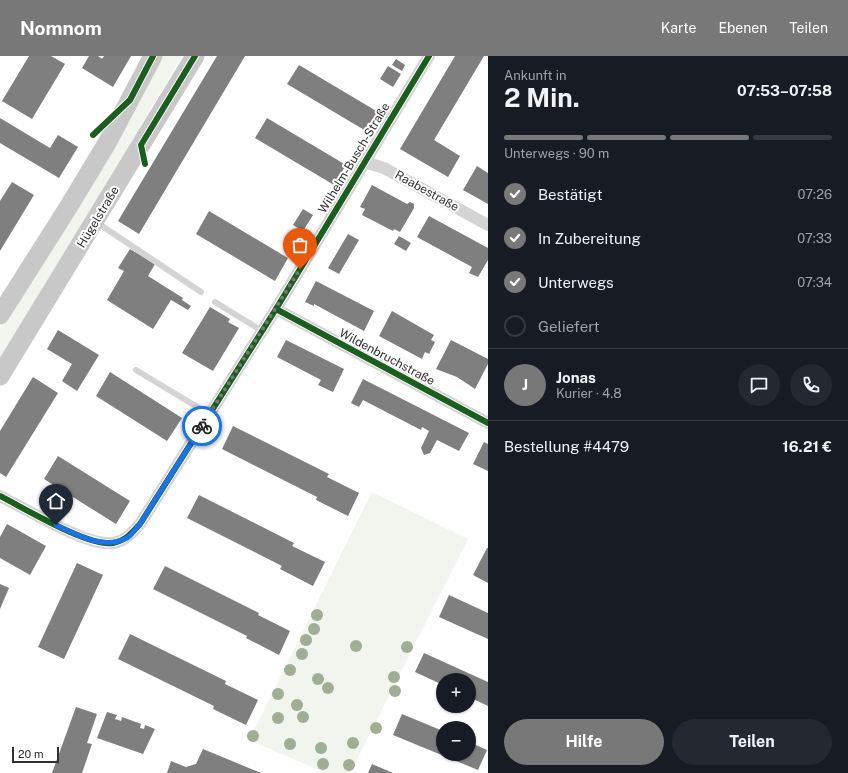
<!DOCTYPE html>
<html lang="de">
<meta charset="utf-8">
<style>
:root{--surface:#171b24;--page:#242831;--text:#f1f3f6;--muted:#9ea1a6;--line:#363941;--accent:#787878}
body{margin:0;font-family:"Public Sans",sans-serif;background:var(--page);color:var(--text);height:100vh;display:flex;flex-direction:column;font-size:15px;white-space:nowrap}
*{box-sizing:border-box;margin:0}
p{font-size:13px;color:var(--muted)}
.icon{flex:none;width:22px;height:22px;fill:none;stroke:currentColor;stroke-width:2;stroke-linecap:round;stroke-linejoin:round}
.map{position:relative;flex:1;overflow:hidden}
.side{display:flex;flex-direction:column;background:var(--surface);width:360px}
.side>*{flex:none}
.controls{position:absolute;left:436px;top:617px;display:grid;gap:8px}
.controls a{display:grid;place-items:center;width:40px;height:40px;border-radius:50%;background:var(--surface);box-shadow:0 1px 3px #0004;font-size:20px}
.scale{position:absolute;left:12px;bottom:10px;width:47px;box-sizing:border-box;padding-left:4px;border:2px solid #303030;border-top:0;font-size:11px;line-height:14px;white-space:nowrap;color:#303030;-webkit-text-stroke:3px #fff;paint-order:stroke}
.pin{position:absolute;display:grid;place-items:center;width:34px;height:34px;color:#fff;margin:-41px -17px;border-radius:50% 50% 50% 0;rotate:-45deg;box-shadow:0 0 4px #0007}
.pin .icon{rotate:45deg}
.courier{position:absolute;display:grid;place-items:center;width:40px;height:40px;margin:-20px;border:3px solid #1a73e8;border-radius:50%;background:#fff;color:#222;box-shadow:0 1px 5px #0007}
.summary em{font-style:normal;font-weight:700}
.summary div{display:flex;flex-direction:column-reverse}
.summary{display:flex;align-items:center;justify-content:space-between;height:68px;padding:0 16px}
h1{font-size:26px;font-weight:700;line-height:30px}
.bar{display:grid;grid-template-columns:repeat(4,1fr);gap:6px 4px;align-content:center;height:48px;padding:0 16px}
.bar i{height:5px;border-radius:3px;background:var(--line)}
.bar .active{background:var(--accent)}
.bar p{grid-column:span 4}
.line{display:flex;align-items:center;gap:10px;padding:0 16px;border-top:1px solid var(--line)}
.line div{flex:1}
.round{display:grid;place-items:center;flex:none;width:42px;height:42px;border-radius:21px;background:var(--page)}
ol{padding:0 16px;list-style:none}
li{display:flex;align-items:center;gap:12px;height:44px}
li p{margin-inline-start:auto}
li .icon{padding:4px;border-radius:50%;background:var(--accent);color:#fff;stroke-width:4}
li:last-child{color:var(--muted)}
li i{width:22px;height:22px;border:2px solid var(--line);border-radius:50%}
.cta{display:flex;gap:8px;margin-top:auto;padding:8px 16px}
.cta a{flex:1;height:46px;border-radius:24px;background:var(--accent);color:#fff;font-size:16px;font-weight:700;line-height:46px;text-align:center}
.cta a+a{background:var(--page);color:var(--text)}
header{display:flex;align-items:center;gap:24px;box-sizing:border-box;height:56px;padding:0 20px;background:var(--accent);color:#fff}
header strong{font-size:19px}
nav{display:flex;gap:22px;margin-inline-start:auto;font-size:14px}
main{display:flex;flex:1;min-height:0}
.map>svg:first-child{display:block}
.green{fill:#f1f5ed}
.building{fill:#7f7f7f}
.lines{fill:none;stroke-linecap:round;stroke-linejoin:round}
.lane{stroke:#d4d4d4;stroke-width:6}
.street{stroke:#d4d4d4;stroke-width:12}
.primary{stroke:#c8c8c8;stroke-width:19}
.cycleway-casing{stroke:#fff;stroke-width:8}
.cycleway{stroke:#1b5e20;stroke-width:6}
.tree{fill:#9fae95}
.done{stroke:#787878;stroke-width:4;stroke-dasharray:0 7.2}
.route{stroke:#1a73e8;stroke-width:5}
.labels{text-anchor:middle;stroke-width:4;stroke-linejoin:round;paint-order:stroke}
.street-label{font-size:12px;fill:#303030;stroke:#fff}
</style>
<header>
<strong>Nomnom</strong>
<nav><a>Karte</a><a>Ebenen</a><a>Teilen</a></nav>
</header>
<main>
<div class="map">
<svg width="488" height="717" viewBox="0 0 488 717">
<rect width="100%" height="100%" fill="#fff"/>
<!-- green -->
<g class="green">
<path d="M 159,0 L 182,0 L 141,69 L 122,109 L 0,307 L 0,272 L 96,115 Z"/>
<path d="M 372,436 L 468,483 L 350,717 L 326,717 L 249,684 Z"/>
</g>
<!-- building -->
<g class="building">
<path d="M 29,0 L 51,0 L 65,8 L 32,63 L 2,45 Z"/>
<path d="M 89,0 L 98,0 L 102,3 L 104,0 L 131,0 L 113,31 L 82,12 Z"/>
<path d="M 217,0 L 245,0 L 139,178 L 118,165 Z"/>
<path d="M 455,0 L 484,0 L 434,84 L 460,100 L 448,121 L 400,93 Z"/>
<path d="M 396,3 L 405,9 L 402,15 L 392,9 Z"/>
<path d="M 299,9 L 378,56 L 366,75 L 287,28 Z"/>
<path d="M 388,10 L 401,18 L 393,31 L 380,23 Z"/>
<path d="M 0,62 L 50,92 L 58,79 L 78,91 L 59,122 L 0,87 Z"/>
<path d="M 267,62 L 346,109 L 334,129 L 255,82 Z"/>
<path d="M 477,110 L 488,117 L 488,148 L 463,134 Z"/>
<path d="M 12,126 L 34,139 L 0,195 L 0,145 Z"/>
<path d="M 372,129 L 407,148 L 410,146 L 414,148 L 414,152 L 400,176 L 394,173 L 393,175 L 362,159 L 365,153 L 360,151 Z"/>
<path d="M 303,153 L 313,159 L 303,175 L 293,169 Z"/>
<path d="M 209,155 L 288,202 L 275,225 L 196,178 Z"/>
<path d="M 429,160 L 488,192 L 488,204 L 478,221 L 469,217 L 472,211 L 417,181 Z"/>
<path d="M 348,178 L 359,184 L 339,218 L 328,212 Z"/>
<path d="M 399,180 L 411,187 L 406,195 L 394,188 Z"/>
<path d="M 130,193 L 155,208 L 148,220 L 183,242 L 182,244 L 191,250 L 188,254 L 171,244 L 153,273 L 107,244 L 124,215 L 118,212 Z"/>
<path d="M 316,225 L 374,255 L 364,275 L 314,248 L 314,250 L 305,246 Z"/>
<path d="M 210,251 L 230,263 L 228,266 L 239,272 L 213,315 L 182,297 Z"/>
<path d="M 392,255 L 434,279 L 431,284 L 435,286 L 429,298 L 425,296 L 422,303 L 379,280 Z"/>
<path d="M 58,274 L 99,299 L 77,335 L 62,325 L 72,308 L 47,293 Z"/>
<path d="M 286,284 L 344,313 L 333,336 L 318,329 L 321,324 L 277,301 Z"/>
<path d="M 451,284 L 488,303 L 488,308 L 475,333 L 457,321 L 436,313 Z"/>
<path d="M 110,316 L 182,362 L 167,385 L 96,340 Z"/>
<path d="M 33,321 L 58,337 L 6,421 L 0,417 L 0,375 Z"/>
<path d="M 363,323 L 469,377 L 459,395 L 437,384 L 430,397 L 424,399 L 421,392 L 429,375 L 422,371 L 421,374 L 363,344 L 359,351 L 351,347 Z"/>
<path d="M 233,370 L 329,418 L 327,421 L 359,437 L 348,460 L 316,444 L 317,441 L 222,393 Z"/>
<path d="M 484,386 L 488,388 L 488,415 L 473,408 Z"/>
<path d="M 58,400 L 130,445 L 116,468 L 44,423 Z"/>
<path d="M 199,439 L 294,487 L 292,490 L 325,506 L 313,530 L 280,513 L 282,510 L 187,462 Z"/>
<path d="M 7,468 L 46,490 L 30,519 L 0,502 L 0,481 Z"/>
<path d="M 487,492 L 488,492 L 488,527 L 473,519 Z"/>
<path d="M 77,507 L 103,519 L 64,603 L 38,591 Z"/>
<path d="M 165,510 L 259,557 L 258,559 L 290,575 L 279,599 L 246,582 L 247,580 L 153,533 Z"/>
<path d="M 0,528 L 9,532 L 0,553 Z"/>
<path d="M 449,539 L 488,557 L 488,583 L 439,561 Z"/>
<path d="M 130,578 L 226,625 L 225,628 L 258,644 L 246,669 L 213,653 L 214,650 L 118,603 Z"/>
<path d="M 424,597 L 488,626 L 488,650 L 469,641 L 469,624 L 443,624 L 443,629 L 415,616 Z"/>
<path d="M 76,651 L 97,658 L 87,687 L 92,688 L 82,717 L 52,717 Z"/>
<path d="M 107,656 L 117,659 L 115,663 L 121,665 L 122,661 L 141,668 L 140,672 L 144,673 L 145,669 L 155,673 L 143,698 L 97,682 Z"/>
<path d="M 402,658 L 443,675 L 443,698 L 469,698 L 469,686 L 487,694 L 478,714 L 393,679 Z"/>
<path d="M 203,693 L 261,717 L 167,717 L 171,705 L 186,711 L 196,708 Z"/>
<path d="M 372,708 L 393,717 L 368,717 Z"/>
</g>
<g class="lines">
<!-- lane -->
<g class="lane">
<path d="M 96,166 L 201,236"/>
<path d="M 215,246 L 262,275"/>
<path d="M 136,314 L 209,358"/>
</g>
<!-- street -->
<g class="street">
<path d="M 364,106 L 384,112 L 488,169"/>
<path d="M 276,253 L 488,367"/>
<path d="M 0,440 C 24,452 88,491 113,487 C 125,485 132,477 140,468 L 276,253 L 429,0"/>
</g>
<!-- primary -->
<g class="primary">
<path d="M 0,259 L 69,150 L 107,87 L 153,0"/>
<path d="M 0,320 L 195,0"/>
</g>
<!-- cycleway casing -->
<g class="cycleway-casing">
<g id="cycleway">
<path d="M 93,79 L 130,44 L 153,0"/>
<path d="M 145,108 L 141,89 L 195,0"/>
<path d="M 276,253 L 488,367"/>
<path d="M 0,440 C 24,452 88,491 113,487 C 125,485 132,477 140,468 L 276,253 L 429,0"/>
</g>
</g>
<!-- cycleway -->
<use href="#cycleway" class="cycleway"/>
</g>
<!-- trees -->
<g class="tree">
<circle cx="317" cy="559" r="6"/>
<circle cx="314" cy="573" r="6"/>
<circle cx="306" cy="584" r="6"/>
<circle cx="356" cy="590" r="6"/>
<circle cx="407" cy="591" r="6"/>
<circle cx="302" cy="598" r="6"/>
<circle cx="290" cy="614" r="6"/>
<circle cx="394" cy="621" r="6"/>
<circle cx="318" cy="623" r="6"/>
<circle cx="328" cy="632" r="6"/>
<circle cx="395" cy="635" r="6"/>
<circle cx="278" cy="638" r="6"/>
<circle cx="297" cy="649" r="6"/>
<circle cx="303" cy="661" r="6"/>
<circle cx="278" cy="662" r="6"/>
<circle cx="376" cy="672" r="6"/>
<circle cx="253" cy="680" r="6"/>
<circle cx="353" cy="687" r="6"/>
<circle cx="290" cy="688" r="6"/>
<circle cx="321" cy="692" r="6"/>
<circle cx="323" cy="708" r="6"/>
<circle cx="349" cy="709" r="6"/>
</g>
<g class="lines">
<!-- done -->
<path class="done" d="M 202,370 L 300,213"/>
<!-- route -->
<path class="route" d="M 56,469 C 77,479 103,494 127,482 C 132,479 136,472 140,468 L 202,370"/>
</g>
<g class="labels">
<!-- street labels -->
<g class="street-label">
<text transform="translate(354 102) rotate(-59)" y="4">Wilhelm-Busch-Straße</text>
<text transform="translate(427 135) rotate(29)" y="4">Raabestraße</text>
<text transform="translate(98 161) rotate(-59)" y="4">Hügelstraße</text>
<text transform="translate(387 301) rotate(28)" y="4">Wildenbruchstraße</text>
</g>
</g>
</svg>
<div class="controls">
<a>+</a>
<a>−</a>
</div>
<div class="scale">20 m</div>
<div class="pin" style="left:300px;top:213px;background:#ea580c"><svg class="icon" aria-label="bag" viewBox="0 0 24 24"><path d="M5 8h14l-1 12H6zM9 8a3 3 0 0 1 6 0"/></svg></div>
<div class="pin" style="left:56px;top:469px;background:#1f2937"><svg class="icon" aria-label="home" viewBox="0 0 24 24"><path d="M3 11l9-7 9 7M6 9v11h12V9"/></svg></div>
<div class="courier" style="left:202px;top:370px"><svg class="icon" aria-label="bike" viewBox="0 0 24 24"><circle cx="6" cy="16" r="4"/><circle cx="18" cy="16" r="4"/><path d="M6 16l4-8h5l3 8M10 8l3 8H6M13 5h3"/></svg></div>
</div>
<section class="side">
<div class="summary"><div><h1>2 Min.</h1><p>Ankunft in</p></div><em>07:53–07:58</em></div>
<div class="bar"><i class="active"></i><i class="active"></i><i class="active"></i><i></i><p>Unterwegs · 90 m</p></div>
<ol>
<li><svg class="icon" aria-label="check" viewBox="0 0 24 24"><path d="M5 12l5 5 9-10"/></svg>Bestätigt<p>07:26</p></li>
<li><svg class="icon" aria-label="check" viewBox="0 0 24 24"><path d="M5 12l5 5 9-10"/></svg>In Zubereitung<p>07:33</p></li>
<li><svg class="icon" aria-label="check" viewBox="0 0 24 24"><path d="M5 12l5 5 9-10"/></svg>Unterwegs<p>07:34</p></li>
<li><i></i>Geliefert</li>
</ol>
<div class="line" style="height:72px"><b class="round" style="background:var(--accent);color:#fff">J</b><div><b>Jonas</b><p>Kurier · 4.8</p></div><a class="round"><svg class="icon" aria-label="chat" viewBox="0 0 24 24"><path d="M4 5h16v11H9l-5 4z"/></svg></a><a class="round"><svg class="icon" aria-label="phone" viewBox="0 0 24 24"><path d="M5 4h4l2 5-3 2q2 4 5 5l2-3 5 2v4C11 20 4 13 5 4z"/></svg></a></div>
<div class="line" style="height:52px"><div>Bestellung #4479</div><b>16.21 €</b></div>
<div class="cta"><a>Hilfe</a><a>Teilen</a></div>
</section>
</main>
